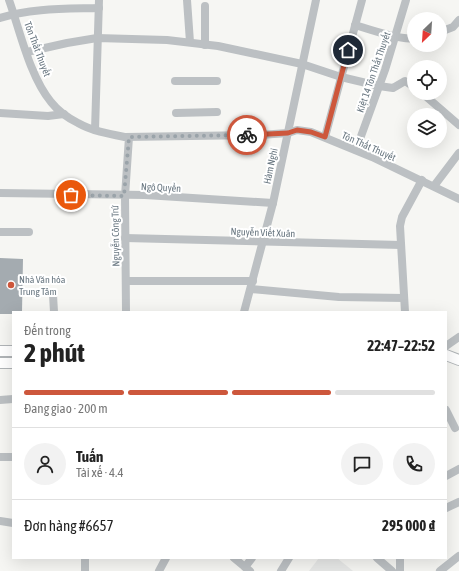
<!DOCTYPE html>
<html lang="vi">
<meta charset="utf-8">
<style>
:root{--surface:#fff;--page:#f2f2f2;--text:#222;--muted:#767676;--line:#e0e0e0;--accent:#cd573c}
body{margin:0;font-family:"Asap Condensed",sans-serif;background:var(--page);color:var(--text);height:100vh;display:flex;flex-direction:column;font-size:15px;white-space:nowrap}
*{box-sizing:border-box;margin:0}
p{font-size:13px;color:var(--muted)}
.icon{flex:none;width:22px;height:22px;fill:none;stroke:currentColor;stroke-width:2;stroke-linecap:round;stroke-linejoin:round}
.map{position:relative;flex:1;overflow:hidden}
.side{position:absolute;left:12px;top:311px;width:435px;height:248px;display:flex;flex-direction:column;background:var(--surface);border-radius:0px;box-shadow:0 4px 16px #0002}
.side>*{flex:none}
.needle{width:26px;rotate:205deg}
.fabs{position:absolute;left:407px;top:12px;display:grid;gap:8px}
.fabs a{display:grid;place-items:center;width:40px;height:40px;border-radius:50%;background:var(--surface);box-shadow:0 4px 16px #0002;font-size:20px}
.pin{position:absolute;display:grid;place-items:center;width:34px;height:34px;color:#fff;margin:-17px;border:2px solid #fff;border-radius:50%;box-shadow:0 1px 4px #0007}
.courier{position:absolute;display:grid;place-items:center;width:40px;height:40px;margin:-20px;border:3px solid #cd573c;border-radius:50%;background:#fff;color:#222;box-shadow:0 1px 5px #0007}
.summary em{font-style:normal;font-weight:700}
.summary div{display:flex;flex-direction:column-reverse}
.summary{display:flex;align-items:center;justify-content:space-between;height:68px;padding:0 12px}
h1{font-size:26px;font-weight:700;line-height:30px}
.bar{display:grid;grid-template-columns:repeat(4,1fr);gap:6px 4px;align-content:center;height:48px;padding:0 12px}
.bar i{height:5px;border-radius:3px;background:var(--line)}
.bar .current{background:var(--accent)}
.bar p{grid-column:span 4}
.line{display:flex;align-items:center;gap:10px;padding:0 12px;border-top:1px solid var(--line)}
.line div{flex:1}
.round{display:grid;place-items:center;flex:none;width:42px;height:42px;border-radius:21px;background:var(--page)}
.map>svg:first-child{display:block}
.built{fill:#e7e8e7}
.building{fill:#a4abb0}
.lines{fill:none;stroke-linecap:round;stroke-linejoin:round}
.major-casing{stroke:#b0b4b7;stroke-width:12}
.minor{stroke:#bcc0c3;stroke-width:8}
.major{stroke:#fff;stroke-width:10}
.done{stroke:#9aa3a9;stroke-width:4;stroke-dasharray:0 7.2}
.route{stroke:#cd573c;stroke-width:5}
.poi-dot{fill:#cd573c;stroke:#fff;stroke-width:1.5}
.labels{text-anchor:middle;stroke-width:4;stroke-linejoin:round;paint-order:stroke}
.street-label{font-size:10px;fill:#697781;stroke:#fff}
.poi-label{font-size:10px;fill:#697781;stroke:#fff;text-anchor:start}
</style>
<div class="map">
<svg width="459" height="571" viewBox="0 0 459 571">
<rect width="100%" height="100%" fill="#f6f6f3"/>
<!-- built -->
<path class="built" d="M 319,558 L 337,558 L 353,571 L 309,571 Z"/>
<!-- building -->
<path class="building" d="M 0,258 L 23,259 L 22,312 L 13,312 L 13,314 L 0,314 Z"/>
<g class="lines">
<!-- major casing -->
<g class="major-casing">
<g id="major">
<path d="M 0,351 L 13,351"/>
<path d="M 446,355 L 459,360"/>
<path d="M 0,363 L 13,363"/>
</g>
</g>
<!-- minor -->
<g class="minor">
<path d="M 9,0 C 20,31 30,77 51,102 C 58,111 68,118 78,123 C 92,131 109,134 125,137 L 260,135 L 288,133 L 297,130 L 311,132 L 372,157 L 459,199"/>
<path d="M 187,0 L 190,42"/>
<path d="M 0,18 C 31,8 66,9 99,8"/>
<path d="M 355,25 C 368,29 403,41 414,38"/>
<path d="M 440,32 L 453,27 L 459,20"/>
<path d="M 205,45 L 205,6"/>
<path d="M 27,52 L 67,43 L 97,38 L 167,40 L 218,46 L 302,64 L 341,77 L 379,86 L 393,88 L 405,81 L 414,87"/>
<path d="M 175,81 L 217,81"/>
<path d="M 422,93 L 459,125"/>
<path d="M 0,113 L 48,116 L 64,114"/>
<path d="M 176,113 L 217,112"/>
<path d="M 95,130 L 99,0"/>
<path d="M 325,137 L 362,0"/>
<path d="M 356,150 L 385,70 L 406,0"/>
<path d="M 434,186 L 459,153"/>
<path d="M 0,193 L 145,195 L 273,203"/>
<path d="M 0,232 L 29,232"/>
<path d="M 125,238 L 401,245"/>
<path d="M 126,281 L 253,281"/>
<path d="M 251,289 L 339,297 L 404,298"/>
<path d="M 53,295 L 54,312"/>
<path d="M 126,312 L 125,196 L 129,137"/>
<path d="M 244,312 L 273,203 L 316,0"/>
<path d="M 405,312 L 400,226 L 402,217 L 422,180"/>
<path d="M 446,346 L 459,337"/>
<path d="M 0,400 L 13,399"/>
<path d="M 446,410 L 455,428"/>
<path d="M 0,457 L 13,457"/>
<path d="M 446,476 L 459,469"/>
<path d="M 446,508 L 459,502"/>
<path d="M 0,521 L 13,523"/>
<path d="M 234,558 L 250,571"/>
<path d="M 377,558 L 392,571"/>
<path d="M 400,558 L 400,571"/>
<path d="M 245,567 L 252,558"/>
<path d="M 85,571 L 85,558"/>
<path d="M 159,571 L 166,558"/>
<path d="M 281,571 L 289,558"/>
<path d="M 440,571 L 459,556"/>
</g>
<!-- major -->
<use href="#major" class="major"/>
</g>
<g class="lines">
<!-- done -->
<path class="done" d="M 71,195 L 124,196 L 129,137 L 247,135"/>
<!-- route -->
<path class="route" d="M 247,135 L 288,133 L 297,130 L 311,132 L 325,137 L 348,50"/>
</g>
<!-- markers -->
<circle class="poi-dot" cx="11" cy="285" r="4"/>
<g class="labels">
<!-- street labels -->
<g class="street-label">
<text transform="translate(38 49) rotate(69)" y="4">Tôn Thất Thuyết</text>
<text transform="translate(373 72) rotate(-71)" y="4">Kiệt 14 Tôn Thất Thuyết</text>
<text transform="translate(369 146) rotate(24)" y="4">Tôn Thất Thuyết</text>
<text transform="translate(270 166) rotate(-78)" y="4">Hàm Nghi</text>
<text transform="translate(161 187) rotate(3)" y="4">Ngô Quyền</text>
<text transform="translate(263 232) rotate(2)" y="4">Nguyễn Viết Xuân</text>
<text transform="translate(115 236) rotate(-91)" y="4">Nguyễn Công Trứ</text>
</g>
<!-- poi labels -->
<g class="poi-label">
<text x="19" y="283">Nhà Văn hóa<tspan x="19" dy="12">Trung Tâm</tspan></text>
</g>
</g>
</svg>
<div class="fabs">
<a><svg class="needle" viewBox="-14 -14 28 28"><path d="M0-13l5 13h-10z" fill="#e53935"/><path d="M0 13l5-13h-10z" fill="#767676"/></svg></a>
<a><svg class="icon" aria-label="locate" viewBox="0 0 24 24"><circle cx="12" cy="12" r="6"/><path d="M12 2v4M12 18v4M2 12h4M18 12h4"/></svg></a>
<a><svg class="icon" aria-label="layers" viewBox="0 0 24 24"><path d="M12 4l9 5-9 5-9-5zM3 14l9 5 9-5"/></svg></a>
</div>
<div class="pin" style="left:71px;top:195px;background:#ea580c"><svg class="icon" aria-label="bag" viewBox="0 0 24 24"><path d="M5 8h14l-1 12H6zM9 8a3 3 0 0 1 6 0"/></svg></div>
<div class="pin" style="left:348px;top:50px;background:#1f2937"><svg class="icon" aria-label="home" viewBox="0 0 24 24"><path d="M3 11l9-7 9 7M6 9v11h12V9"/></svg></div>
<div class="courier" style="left:247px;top:135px"><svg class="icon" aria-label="bike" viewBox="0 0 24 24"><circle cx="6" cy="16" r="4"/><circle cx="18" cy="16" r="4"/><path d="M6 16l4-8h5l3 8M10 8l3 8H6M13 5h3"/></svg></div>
<section class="side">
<div class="summary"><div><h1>2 phút</h1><p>Đến trong</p></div><em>22:47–22:52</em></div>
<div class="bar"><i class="current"></i><i class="current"></i><i class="current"></i><i></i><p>Đang giao · 200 m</p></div>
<div class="line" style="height:72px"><a class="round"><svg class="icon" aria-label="person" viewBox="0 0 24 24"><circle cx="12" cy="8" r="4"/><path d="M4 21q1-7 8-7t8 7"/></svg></a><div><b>Tuấn</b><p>Tài xế · 4.4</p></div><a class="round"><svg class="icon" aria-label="chat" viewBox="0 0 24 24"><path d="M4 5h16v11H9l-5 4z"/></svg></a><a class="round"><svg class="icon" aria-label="phone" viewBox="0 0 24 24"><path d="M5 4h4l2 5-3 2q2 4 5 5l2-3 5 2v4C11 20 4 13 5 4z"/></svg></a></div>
<div class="line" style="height:52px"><div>Đơn hàng #6657</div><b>295 000 ₫</b></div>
</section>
</div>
